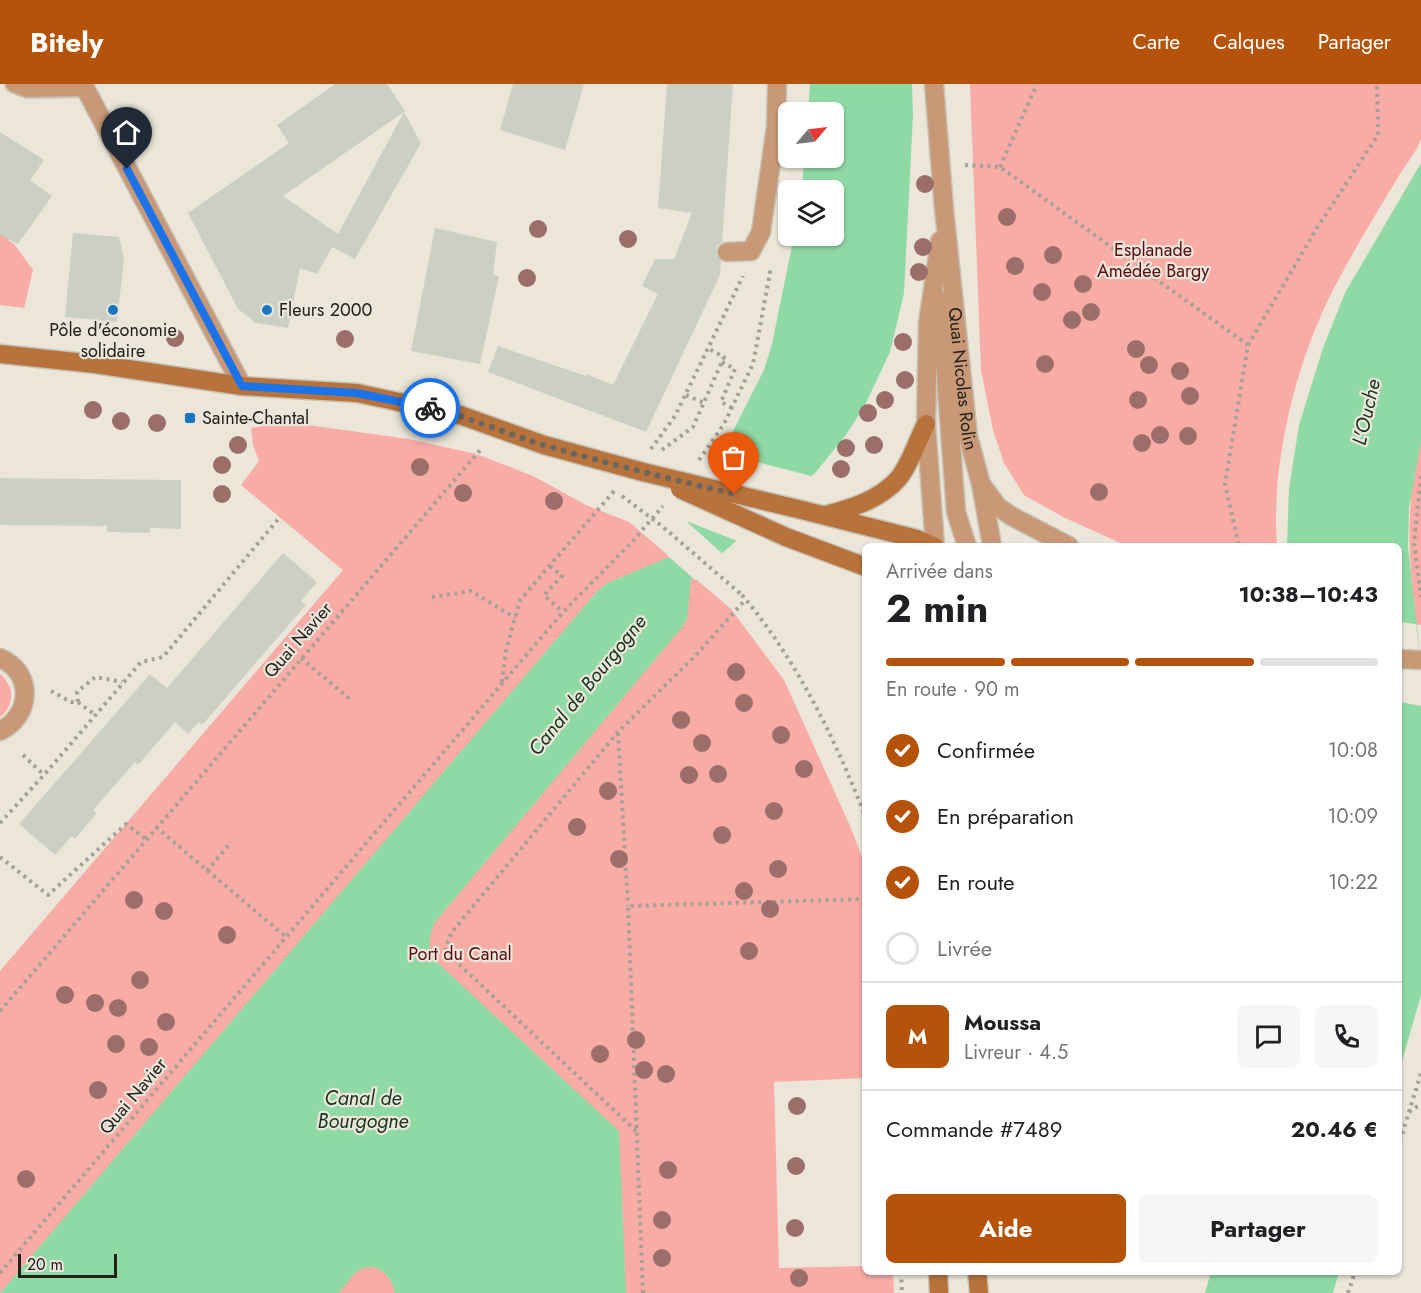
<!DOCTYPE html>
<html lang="fr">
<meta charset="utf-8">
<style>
:root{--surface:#fff;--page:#f6f6f6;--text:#202124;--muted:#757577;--line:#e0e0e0;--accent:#b45309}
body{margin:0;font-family:Jost,sans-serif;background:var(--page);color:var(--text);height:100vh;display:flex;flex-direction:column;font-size:22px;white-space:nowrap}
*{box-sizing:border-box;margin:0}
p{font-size:20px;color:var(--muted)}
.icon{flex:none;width:33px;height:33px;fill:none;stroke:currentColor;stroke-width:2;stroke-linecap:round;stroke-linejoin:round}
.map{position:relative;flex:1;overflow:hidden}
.drawer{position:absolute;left:862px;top:459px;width:540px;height:732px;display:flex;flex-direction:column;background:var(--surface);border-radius:9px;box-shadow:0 2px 4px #0004}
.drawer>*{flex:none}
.needle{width:39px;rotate:62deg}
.controls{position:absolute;left:778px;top:18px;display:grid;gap:12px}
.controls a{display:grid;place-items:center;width:66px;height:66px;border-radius:9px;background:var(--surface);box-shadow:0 2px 4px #0004;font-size:30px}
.scale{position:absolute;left:18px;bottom:15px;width:99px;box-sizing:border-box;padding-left:6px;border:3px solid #23211d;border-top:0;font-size:16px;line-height:21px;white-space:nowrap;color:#23211d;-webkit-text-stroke:4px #ebe6d9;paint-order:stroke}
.pin{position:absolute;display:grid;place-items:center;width:51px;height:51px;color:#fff;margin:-62px -26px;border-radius:50% 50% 50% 0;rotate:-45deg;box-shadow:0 0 6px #0007}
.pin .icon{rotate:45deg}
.courier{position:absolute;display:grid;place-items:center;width:60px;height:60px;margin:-30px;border:4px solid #1a73e8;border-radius:50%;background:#fff;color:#222;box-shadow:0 2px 8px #0007}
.summary em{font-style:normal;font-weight:700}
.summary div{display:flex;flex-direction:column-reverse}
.summary{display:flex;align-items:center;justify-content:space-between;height:102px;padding:0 24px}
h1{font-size:39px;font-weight:700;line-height:45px}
.bar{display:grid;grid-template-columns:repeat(4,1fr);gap:9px 6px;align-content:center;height:72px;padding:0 24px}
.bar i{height:8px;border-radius:4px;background:var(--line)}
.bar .selected{background:var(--accent)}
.bar p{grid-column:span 4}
.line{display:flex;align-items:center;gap:15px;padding:0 24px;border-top:2px solid var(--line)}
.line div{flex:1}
.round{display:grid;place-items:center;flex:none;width:63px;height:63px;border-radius:9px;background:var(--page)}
ol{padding:0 24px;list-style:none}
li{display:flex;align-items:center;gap:18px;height:66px}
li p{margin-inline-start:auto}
li .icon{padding:6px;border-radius:50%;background:var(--accent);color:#fff;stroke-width:4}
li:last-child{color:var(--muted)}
li i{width:33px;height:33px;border:3px solid var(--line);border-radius:50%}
.primary-button{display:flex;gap:12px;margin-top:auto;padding:12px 24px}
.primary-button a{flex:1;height:69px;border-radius:9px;background:var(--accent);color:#fff;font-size:24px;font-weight:700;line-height:69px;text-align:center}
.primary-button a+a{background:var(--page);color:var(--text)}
header{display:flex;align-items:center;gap:36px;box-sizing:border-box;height:84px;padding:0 30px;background:var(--accent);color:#fff}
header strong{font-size:28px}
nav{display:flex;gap:33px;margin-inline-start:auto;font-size:21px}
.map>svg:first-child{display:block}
.green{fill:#f9aba5}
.water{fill:#8fd9a4}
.pier{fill:#ebe6d9}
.building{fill:#ccd0c3;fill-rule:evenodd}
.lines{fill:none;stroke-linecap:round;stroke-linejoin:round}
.service-casing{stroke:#c7c3b7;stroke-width:20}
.minor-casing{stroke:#c7c3b7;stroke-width:21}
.tertiary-casing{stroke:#c7c3b7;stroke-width:21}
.secondary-casing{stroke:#c7c3b7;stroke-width:21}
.path{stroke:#a4a096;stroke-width:4;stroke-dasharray:3 4.5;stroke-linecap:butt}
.service{stroke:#c99977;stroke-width:16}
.minor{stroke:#c99977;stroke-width:18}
.tertiary{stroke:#c99977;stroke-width:18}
.secondary{stroke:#b8723b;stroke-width:18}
.secondary-bridge-casing{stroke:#c7c3b7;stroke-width:21;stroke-linecap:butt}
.path-bridge{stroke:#a4a096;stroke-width:4;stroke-dasharray:3 4.5;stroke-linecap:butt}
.secondary-bridge{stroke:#b8723b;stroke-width:18}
.tree{fill:#9b6e6a}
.done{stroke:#69665f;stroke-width:6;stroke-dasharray:0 10.8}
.route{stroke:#1a73e8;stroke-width:8}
.poi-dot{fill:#1877c3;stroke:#ebe6d9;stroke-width:2}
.labels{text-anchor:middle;stroke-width:4.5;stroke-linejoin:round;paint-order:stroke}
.park-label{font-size:18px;fill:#590b10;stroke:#ebe6d9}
.poi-label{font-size:18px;fill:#23211d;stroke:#ebe6d9;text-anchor:start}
.street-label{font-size:18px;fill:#23211d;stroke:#ebe6d9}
.water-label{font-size:20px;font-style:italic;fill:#14341f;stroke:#ebe6d9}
</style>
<header>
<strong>Bitely</strong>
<nav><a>Carte</a><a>Calques</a><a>Partager</a></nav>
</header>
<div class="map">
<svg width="1421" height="1209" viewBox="0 0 1421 1209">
<rect width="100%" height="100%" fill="#ebe6d9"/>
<!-- green -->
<g class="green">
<path d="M 970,0 L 1421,0 C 1421,13 1421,44 1421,55 C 1417,67 1406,80 1400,90 C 1380,123 1360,156 1342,189 C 1299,265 1270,375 1277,462 L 1127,462 L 1063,433 L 1024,411 L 1004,379 L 993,346 L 981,286 Z"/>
<path d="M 0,147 L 10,153 L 8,156 L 14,160 L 33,186 L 24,224 L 0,221 Z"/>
<path d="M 286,338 L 409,355 L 476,370 L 533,392 L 586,421 L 629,438 L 731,525 L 784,596 L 850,742 L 865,781 L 865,994 L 774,998 L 779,1184 L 865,1182 L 866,1188 L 893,1188 L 894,1209 L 0,1209 L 0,887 L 343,486 L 241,401 L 259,377 L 253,361 L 251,344 Z"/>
<path d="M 1421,358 L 1421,541 L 1416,540 C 1409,475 1404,423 1421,358 Z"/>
<path d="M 0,590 C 15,603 15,621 0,633 Z"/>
</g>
<!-- water -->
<g class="water">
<path d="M 810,0 L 912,0 L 913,31 L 904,209 L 890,268 L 864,323 L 845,352 L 816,388 L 691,496 L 687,535 L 683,542 L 436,837 C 428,851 426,866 438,879 L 619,1047 L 626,1209 L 395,1209 C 392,1192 376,1175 358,1187 C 351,1192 345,1202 339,1209 L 0,1209 L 598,506 L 607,499 L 669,473 L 764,286 L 772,260 L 794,152 L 834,152 L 834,106 L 802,106 L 804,74 L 834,74 L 834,28 L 808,28 Z"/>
<path d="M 1421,79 L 1421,358 L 1409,424 L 1408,462 L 1421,579 L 1421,911 L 1400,984 L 1400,462 L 1287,462 L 1289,405 L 1299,341 L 1323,264 L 1345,209 Z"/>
<path d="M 1211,1188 L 1339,1188 L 1333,1209 L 1205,1209 Z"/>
</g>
<!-- pier -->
<g class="pier">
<path d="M 719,368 L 815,393 L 740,458 L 686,437 L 724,471 L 695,496 L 667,471 Z"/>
<path d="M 1400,538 L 1416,540 L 1421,579 L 1421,622 L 1400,618 Z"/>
</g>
<!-- building -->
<g class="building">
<path d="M 335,0 L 387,0 L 405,27 L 404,28 L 421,59 L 355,175 L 332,163 L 317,190 L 300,184 L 288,244 L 256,239 L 238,225 L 188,129 L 289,59 L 277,41 ZM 404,28 L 338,150 L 283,112 Z"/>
<path d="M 513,0 L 584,0 L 565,66 L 500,46 Z"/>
<path d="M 667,0 L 733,0 L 722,158 L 717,162 L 716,168 L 721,177 L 720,191 L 646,348 L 488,288 L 498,262 L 586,292 L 586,290 L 613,301 L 658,210 L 642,202 L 655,175 L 674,175 L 692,129 L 658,124 Z"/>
<path d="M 0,48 L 44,76 L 30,96 L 52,112 L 18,160 L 0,151 Z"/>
<path d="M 435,144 L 497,158 L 493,191 L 499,192 L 480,280 L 411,267 Z"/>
<path d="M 73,149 L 119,153 L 124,174 L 117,238 L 65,233 Z"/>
<path d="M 0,394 L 181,396 L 181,445 L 150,444 L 150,449 L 107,448 L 107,442 L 0,441 Z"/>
<path d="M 283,469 L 317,498 L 301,517 L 306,521 L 202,641 L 199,638 L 188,650 L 175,638 L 138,681 L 135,678 L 93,726 L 97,729 L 75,755 L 72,752 L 55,771 L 19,740 L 150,590 L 167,604 Z"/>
</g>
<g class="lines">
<!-- service casing -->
<g class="service-casing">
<path id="service" d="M 14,0 L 27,5 L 85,4"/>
</g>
<!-- minor casing -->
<g class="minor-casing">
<g id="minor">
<path d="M 83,0 L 242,302"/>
<path d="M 727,168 L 751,167 L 761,148 L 776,43 L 777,0"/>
<path d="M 981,400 L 998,423 L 1013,433 L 1069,462"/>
<path d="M 0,574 C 34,588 32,632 0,647"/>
<path d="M 1400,575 L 1421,576"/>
</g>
</g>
<!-- tertiary casing -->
<g class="tertiary-casing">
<g id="tertiary">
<path id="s1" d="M 934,0 L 944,125 L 968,352 L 981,400 L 992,462"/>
<path d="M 936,214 L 942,238 L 956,428 L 967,462"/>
<path d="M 935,462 L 926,340 L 928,239 L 940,157"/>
</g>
</g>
<!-- secondary casing -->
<g class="secondary-casing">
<g id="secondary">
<path d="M 0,270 L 95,280 L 242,302 L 357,309 L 460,331 L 544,361 L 643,388"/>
<path d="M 802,426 L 917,455 L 934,462"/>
<path d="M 826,431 C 852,424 879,416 898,395 C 910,381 917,357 926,340"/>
<path d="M 786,453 L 866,483"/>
<path d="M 938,1188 L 939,1209"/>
<path d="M 977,1188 L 979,1209"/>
</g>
</g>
<!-- path -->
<g class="path">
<path d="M 965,81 L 1000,83 L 1248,261 L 1225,400 L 1239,462"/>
<path d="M 1000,83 L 1037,0"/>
<path d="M 1248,261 L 1317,144 L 1378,51 L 1377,0"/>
<path d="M 722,278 L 735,285 L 721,318 L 732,324"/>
<path d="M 686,311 L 704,319"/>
<path d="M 651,365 L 675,332 L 743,192"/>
<path d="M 662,366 L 693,343 L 724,273 L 709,265"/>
<path d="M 699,376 L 724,340 L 753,280 L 771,183"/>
<path d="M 1421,392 L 1414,459 L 1421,513"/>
<path d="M 550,482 L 562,492 L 544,511 L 563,528"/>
<path d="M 742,511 C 797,576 835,655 866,734"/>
<path d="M 432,513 L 471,507 L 515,534"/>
<path d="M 301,574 L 351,616"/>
<path d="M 502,598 L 506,566 L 520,516 L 615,406"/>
<path d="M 51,607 L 71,618 L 78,618 L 77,608 L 95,593 L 122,598"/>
<path d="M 78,618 L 95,631"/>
<path d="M 618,649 L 628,822"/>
<path d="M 23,671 L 44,691"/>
<path d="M 0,739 L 44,691 L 141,578 L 163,573 L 280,433"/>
<path d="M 156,743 L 286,853"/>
<path d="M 0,773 L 48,811 L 126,740 L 146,755"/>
<path d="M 207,787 L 231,758"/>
<path d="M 0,927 L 482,364"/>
<path d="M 1409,1028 L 1421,1020"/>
<path d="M 636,1047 L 445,867 L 451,849 L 618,648 L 696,571 L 746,515"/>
<path d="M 1400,1057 L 1421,989"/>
<path d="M 901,1188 L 902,1209"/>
<path d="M 0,1189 L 563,528 L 632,458 L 663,422"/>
<path d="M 643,1209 L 628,822 L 866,815"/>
<path d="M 1348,1209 L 1355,1188"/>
</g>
<!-- service -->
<use href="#service" class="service"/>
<!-- minor -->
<use href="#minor" class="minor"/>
<!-- tertiary -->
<use href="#tertiary" class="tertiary"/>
<!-- secondary -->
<use href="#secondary" class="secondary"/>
<!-- secondary-bridge casing -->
<g class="secondary-bridge-casing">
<g id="secondary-bridge">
<path d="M 643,388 L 802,426"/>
<path d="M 680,405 L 786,453"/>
</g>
</g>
<!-- path-bridge -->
<path class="path-bridge" d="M 622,412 L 663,443 L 742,511"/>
<!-- secondary-bridge -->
<use href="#secondary-bridge" class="secondary-bridge"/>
</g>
<!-- trees -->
<g class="tree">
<circle cx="925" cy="100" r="9"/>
<circle cx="1007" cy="133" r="9"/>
<circle cx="538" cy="145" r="9"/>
<circle cx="628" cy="155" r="9"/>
<circle cx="923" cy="163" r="9"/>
<circle cx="1053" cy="171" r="9"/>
<circle cx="1015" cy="182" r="9"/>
<circle cx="919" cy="188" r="9"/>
<circle cx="527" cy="194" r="9"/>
<circle cx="1083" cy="200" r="9"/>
<circle cx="1042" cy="208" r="9"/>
<circle cx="1091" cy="228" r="9"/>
<circle cx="1072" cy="236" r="9"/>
<circle cx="175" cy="254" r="9"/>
<circle cx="345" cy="255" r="9"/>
<circle cx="903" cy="258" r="9"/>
<circle cx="1136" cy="265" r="9"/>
<circle cx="1045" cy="280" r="9"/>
<circle cx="1149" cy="281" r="9"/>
<circle cx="1180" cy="287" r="9"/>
<circle cx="905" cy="296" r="9"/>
<circle cx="1190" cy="312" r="9"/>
<circle cx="885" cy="316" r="9"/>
<circle cx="1138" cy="316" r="9"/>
<circle cx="93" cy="326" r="9"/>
<circle cx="868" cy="329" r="9"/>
<circle cx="121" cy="337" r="9"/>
<circle cx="157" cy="339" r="9"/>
<circle cx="1160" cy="351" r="9"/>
<circle cx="1188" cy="352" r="9"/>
<circle cx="1142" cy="359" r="9"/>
<circle cx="238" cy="361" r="9"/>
<circle cx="874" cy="361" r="9"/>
<circle cx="846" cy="364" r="9"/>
<circle cx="222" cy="381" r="9"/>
<circle cx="420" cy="383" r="9"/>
<circle cx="841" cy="385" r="9"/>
<circle cx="1099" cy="408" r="9"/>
<circle cx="463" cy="409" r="9"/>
<circle cx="222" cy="410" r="9"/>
<circle cx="554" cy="417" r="9"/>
<circle cx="736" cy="588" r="9"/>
<circle cx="744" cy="619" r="9"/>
<circle cx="681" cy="636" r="9"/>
<circle cx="781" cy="651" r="9"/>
<circle cx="702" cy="659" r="9"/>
<circle cx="804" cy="685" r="9"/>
<circle cx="718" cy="690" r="9"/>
<circle cx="689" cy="691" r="9"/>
<circle cx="608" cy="707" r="9"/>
<circle cx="774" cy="727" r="9"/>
<circle cx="577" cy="743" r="9"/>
<circle cx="722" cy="751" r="9"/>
<circle cx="619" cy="775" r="9"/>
<circle cx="778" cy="785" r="9"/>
<circle cx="744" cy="807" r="9"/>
<circle cx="134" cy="816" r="9"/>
<circle cx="770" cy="825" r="9"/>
<circle cx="164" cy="827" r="9"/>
<circle cx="227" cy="851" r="9"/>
<circle cx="749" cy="867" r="9"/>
<circle cx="140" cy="896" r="9"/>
<circle cx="65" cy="911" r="9"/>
<circle cx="95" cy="919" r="9"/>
<circle cx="118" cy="924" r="9"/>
<circle cx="166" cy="938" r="9"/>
<circle cx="636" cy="956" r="9"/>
<circle cx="116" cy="960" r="9"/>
<circle cx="149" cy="963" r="9"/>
<circle cx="600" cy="970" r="9"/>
<circle cx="644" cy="986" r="9"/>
<circle cx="666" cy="990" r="9"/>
<circle cx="98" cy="1006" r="9"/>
<circle cx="797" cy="1022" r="9"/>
<circle cx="796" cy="1082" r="9"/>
<circle cx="668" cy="1086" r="9"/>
<circle cx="26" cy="1095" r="9"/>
<circle cx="662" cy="1136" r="9"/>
<circle cx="795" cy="1144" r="9"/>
<circle cx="662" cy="1174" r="9"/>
<circle cx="799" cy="1194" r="9"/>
</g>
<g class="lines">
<!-- done -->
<path class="done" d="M 430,324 C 470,333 507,350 547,362 C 609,380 671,395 734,410"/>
<!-- route -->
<path class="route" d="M 127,85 L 242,302 L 357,309 L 430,324"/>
</g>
<!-- markers -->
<g class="poi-dot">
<circle cx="113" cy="226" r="6"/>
<circle cx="267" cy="226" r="6"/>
<rect x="184" y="328" width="12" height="12" rx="3"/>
</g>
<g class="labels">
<!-- park labels -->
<g class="park-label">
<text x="1153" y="172">Esplanade<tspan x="1153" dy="21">Amédée Bargy</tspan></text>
<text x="460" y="876">Port du Canal</text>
</g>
<!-- poi labels -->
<g class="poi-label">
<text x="279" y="232">Fleurs 2000</text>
<text x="113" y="252" text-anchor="middle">Pôle d'économie<tspan x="113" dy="21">solidaire</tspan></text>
<text x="202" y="340">Sainte-Chantal</text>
</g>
<!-- street labels -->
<g class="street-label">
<text dy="6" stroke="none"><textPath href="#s1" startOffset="296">Quai Nicolas Rolin</textPath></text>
<text transform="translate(298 556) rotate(-49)" y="6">Quai Navier</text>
<text transform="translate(133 1012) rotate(-50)" y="6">Quai Navier</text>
</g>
<!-- water labels -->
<g class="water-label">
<text transform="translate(1366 328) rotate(-77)" y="7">L'Ouche</text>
<text transform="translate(587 601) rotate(-51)" y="7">Canal de Bourgogne</text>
<text x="363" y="1021">Canal de<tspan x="363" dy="23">Bourgogne</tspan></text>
</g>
</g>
</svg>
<div class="controls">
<a><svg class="needle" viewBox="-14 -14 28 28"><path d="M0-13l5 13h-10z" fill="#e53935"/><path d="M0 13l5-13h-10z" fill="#757577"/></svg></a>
<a><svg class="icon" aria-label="layers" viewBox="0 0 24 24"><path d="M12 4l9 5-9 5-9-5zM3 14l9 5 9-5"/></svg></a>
</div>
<div class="scale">20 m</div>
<div class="pin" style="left:734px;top:410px;background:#ea580c"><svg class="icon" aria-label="bag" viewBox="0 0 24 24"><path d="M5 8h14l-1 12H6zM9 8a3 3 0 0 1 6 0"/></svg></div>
<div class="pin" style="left:127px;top:85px;background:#1f2937"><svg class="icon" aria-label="home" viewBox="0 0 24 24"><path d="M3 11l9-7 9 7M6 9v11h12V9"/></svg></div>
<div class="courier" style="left:430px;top:324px"><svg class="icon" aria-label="bike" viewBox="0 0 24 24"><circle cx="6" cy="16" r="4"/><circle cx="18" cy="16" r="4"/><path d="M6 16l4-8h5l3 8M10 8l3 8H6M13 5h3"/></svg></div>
<section class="drawer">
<div class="summary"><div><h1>2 min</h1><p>Arrivée dans</p></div><em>10:38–10:43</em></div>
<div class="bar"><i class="selected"></i><i class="selected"></i><i class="selected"></i><i></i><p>En route · 90 m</p></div>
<ol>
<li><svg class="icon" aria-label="check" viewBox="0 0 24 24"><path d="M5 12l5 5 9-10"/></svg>Confirmée<p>10:08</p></li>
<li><svg class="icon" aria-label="check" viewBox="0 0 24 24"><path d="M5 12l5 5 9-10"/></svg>En préparation<p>10:09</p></li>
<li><svg class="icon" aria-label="check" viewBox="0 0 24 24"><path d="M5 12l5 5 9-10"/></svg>En route<p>10:22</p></li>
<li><i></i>Livrée</li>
</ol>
<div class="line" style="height:108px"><b class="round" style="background:var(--accent);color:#fff">M</b><div><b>Moussa</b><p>Livreur · 4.5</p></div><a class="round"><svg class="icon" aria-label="chat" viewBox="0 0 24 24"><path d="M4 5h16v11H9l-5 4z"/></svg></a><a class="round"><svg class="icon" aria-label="phone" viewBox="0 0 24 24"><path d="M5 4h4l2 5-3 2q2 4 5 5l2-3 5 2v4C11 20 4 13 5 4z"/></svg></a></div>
<div class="line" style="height:78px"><div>Commande #7489</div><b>20.46 €</b></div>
<div class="primary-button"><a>Aide</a><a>Partager</a></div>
</section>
</div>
